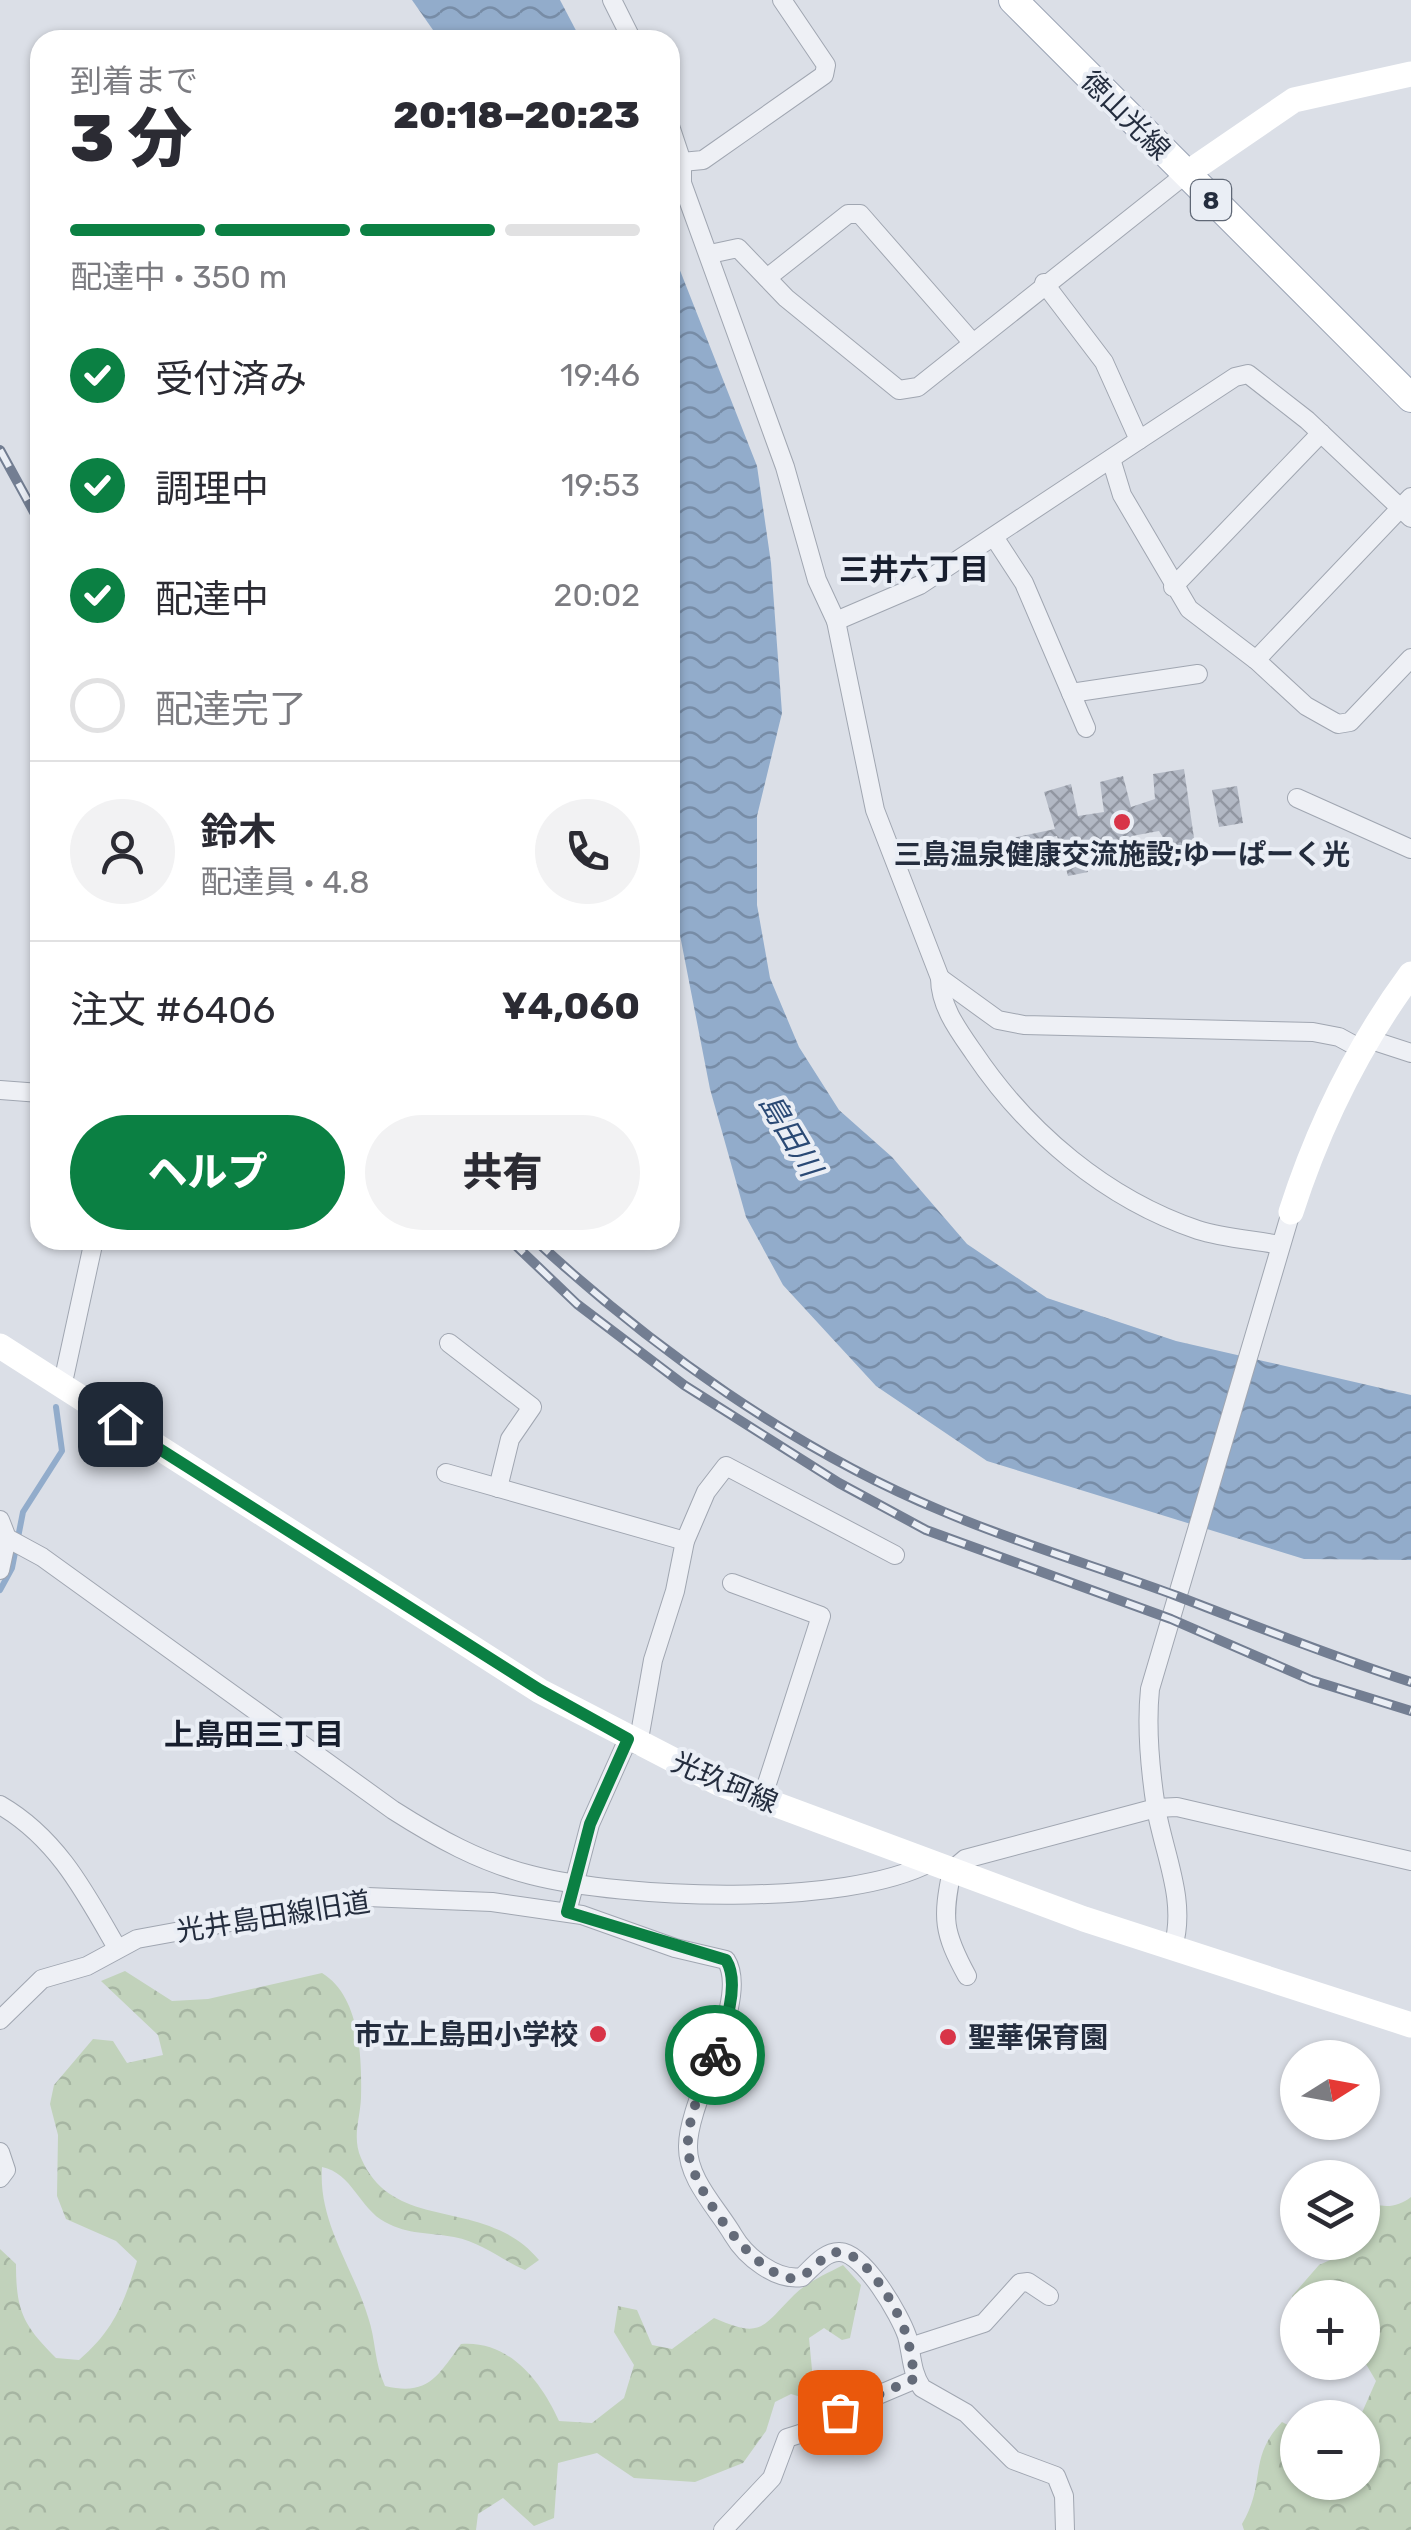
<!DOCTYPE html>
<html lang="ja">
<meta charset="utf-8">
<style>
:root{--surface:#fff;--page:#f2f2f3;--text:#2b2b33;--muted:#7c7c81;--line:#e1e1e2;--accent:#0b8043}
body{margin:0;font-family:Rubik,"Noto Sans JP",sans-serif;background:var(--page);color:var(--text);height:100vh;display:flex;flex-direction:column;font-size:38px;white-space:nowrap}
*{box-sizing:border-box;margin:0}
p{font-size:32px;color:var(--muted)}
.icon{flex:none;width:55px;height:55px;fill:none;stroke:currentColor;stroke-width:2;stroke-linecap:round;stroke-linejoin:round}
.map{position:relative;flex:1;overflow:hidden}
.side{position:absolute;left:30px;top:30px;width:650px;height:1220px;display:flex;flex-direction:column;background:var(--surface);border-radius:30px;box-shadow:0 2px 8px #0004}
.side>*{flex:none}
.needle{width:65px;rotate:79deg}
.buttons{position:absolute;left:1280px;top:2040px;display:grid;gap:20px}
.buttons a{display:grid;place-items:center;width:100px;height:100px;border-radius:50%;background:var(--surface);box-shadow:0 2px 8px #0004;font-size:50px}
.pin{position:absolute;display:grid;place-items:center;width:85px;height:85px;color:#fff;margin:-42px;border-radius:20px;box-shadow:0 5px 15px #0006}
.courier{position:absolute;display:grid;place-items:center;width:100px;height:100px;margin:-50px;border:8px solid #0b8043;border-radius:50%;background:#fff;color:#222;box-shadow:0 2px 12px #0007}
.head em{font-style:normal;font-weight:800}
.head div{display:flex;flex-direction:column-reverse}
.head{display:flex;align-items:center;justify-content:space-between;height:170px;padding:0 40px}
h1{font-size:65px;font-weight:800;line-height:75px}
.bar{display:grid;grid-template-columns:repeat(4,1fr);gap:15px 10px;align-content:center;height:120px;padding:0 40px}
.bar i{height:12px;border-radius:8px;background:var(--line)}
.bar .on{background:var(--accent)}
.bar p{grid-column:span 4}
.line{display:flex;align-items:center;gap:25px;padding:0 40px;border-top:2px solid var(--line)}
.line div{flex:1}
.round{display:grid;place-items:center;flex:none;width:105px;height:105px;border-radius:52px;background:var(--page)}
ol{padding:0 40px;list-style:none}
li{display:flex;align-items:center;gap:30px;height:110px}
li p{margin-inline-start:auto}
li .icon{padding:10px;border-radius:50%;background:var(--accent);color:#fff;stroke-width:4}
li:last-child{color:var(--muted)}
li i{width:55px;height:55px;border:5px solid var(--line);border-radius:50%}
.cta{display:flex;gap:20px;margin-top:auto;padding:20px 40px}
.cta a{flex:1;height:115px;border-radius:60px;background:var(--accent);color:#fff;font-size:40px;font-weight:800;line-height:115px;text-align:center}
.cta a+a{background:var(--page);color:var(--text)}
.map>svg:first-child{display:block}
.forest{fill:url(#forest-crowns)}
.water{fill:url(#water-waves)}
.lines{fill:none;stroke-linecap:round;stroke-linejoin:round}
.stream{stroke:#92accb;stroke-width:6}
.building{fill:url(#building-cross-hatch)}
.street-casing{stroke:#a0a6b1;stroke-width:20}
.primary-casing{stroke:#9aa3b4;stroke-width:30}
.street{stroke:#eef0f5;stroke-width:18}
.secondary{stroke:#fff;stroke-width:25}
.primary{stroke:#fff;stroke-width:28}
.rail-casing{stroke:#737e92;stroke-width:10}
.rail{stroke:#eaeef5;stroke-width:6;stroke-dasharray:19;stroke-linecap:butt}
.done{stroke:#646b79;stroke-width:10;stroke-dasharray:0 18}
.route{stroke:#0b8043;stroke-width:12}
.poi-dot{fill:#d83448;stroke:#eaeef5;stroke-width:4}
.labels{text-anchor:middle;stroke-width:8;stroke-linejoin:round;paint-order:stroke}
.shield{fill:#eaeef5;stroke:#5f6775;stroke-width:2.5}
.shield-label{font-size:25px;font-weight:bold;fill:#242d3e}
.street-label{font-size:28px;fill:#242d3e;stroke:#eaeef5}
.poi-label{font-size:28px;font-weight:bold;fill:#242d3e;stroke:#eaeef5}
.neighbourhood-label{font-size:30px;font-weight:bold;fill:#171e2e;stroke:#eaeef5}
.water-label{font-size:30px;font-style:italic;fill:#2b4a75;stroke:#eaeef5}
</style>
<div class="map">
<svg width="1411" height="2530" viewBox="0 0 1411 2530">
<defs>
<pattern id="forest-crowns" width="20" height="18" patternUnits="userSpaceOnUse" patternTransform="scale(2.5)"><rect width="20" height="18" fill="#c1d2bb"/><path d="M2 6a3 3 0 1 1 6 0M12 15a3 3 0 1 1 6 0" fill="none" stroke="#a6b5a2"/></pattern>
<pattern id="water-waves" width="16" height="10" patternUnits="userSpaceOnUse" patternTransform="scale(2.5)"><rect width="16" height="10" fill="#92accb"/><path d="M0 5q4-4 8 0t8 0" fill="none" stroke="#778ca6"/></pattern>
<pattern id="building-cross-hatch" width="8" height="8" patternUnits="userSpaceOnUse" patternTransform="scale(2.5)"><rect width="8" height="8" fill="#b2b8c4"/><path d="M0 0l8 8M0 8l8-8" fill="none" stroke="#9196a1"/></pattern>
</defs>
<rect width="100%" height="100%" fill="#dbdfe7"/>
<!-- forest -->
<g class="forest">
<path d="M 125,1971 L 172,2001 L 208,1999 L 322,1973 C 360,1996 362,2057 361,2098 C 360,2120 352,2137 361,2158 C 394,2235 485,2195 539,2260 L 525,2270 C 500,2259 481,2242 454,2237 C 428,2232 409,2235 385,2222 C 360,2209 352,2173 322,2167 C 318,2222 352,2265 368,2317 C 376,2340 374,2362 385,2386 C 428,2396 437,2377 461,2344 C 509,2340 541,2381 559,2421 L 592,2423 L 624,2398 L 634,2365 L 614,2332 L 618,2306 L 637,2310 L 652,2345 L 672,2349 L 714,2318 C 762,2339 761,2328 794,2295 C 807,2282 826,2274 843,2265 L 861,2285 L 850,2338 L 842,2340 L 824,2328 L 809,2338 L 814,2391 L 808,2399 L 791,2394 L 775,2402 L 766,2431 L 743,2463 L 695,2482 L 634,2478 L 597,2453 L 558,2463 L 554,2518 L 534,2526 L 503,2498 L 478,2514 L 476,2530 L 0,2530 L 0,2249 L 16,2264 C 16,2311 23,2325 56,2358 L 79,2360 C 114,2330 124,2303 137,2261 L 116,2241 L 66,2219 L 57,2196 L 58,2135 L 50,2104 L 54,2085 L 93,2039 L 113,2041 L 127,2063 L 163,2055 L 158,2035 L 101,1981 Z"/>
<path d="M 1411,2197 L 1411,2530 L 1244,2530 L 1242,2524 C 1267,2482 1247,2459 1282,2422 L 1297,2430 L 1298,2482 L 1362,2482 L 1360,2417 L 1376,2381 L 1363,2359 L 1362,2298 L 1298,2298 L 1297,2326 L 1292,2296 L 1319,2265 L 1337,2257 L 1336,2243 L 1362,2242 L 1363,2200 C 1380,2208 1396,2209 1411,2197 Z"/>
</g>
<!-- water -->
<g class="water">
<path d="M 412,0 L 560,0 L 581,40 L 440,40 Z"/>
<path d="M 670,245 L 757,466 L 771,563 L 782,713 L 757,816 L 757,905 L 770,978 L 799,1047 L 839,1110 L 892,1157 L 967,1244 L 1047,1298 L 1176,1341 L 1411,1395 L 1411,1560 L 1304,1559 L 987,1461 L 876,1386 L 783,1285 L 746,1217 L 710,1089 L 670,884 Z"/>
</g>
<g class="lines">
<!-- stream -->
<path class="stream" d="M 0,1590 L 12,1568 L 23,1512 L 62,1451 L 56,1407"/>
</g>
<!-- building -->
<g class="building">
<path d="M 1184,769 L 1195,845 L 1172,852 L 1159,831 L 1132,836 L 1136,866 L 1122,865 L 1112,843 L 1081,845 L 1088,872 L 1068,876 L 1057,836 L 1013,845 L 1012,838 L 1055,829 L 1044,792 L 1071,784 L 1078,816 L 1104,812 L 1100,782 L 1123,776 L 1131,807 L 1155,799 L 1153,774 Z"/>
<path d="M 1237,786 L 1243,823 L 1219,827 L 1212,790 Z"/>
</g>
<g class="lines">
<!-- street casing -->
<g class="street-casing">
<g id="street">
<path d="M 612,0 L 632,40"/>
<path d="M 670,126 L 682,162 L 682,183 L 785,467 L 817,580 L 836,621 L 875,810 L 940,978 C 940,1006 958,1030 974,1053 C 1027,1132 1106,1199 1198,1230 C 1223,1238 1254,1240 1280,1245"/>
<path d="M 682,162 L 703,160 L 824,75 L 826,65 L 782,0"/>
<path d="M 710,254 L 738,248 L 786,298 L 899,390 L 918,387 L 1186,174"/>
<path d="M 767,278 L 848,214 L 860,214 L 972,342"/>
<path d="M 1139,440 L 1235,377 L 1248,374 L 1307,420 L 1411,518"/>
<path d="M 1111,459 L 1122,495 L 1189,609 L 1256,660 L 1306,706 L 1338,724 L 1350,722 L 1411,658"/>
<path d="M 994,537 L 1024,583 L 1086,728"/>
<path d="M 1173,587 L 1321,433"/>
<path d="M 836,621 L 920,585 L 1139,440 L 1104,362 L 1044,283"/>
<path d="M 1256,660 L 1411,497"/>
<path d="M 1071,693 L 1198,674"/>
<path d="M 1297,798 L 1411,849"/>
<path d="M 940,978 L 998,1020 L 1024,1025 L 1313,1032 L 1339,1037 L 1361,1049"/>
<path d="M 1368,1039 L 1411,1053"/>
<path d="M 0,1090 L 40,1093"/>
<path d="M 449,1343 L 532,1407 L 510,1439 L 498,1488"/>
<path d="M 62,1387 L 94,1240"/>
<path d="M 446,1473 L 685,1541"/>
<path d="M 0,1520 L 7,1538 L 0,1570"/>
<path d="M 7,1538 L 42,1557 L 393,1810 C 437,1838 480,1862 531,1875 C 624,1899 845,1908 931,1862"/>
<path d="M 732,1583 L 821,1616 L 762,1799"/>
<path d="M 638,1745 L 653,1660 L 675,1591 L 685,1541 L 706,1492 L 726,1466 L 895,1555"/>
<path d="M 0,1805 C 57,1838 85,1892 117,1948"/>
<path d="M 567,1912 L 590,1824 L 628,1739"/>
<path d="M 1173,1947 C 1187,1901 1164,1854 1156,1808 C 1150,1769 1146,1728 1150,1689 L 1291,1212"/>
<path d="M 967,1976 C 943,1932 942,1919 952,1870 L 965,1859 L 1156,1808 L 1177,1807 L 1411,1861"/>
<path d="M 0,2020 L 42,1979 L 87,1966 L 137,1939 L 367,1897 L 492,1902 L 582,1915 L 675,1948 L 726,1960 C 751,1999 688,2099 688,2146 C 687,2179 718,2209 733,2235 C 746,2257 776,2281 802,2277 C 813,2267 825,2251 840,2252 C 864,2253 900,2315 907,2336 C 912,2354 911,2372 922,2388 L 966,2413 L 1013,2460 L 1056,2476 L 1064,2496 L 1065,2530"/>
<path d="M 0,2152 L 6,2170 L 0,2178"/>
<path d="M 910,2347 L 984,2323 L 1020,2283 L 1028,2282 L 1049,2296"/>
<path d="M 723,2530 L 772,2478 L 787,2438 L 828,2425 L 852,2406 L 916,2379"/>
</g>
</g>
<!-- primary casing -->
<g class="primary-casing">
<path id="primary" d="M 1013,0 L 1411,398"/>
</g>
<!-- street -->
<use href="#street" class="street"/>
<!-- secondary -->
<g class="secondary">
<path d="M 1186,174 L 1294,100 L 1411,74"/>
<path d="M 1291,1212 C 1318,1128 1358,1046 1411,974"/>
<path d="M 0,1346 L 540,1691 L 718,1783 L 1084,1919 L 1411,2025"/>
</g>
<!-- primary -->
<use href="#primary" class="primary"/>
<!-- rail casing -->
<g class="rail-casing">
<g id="rail">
<path d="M 0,450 L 40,523"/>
<path d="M 510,1240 L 577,1304 L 684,1385 L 839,1483 L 926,1530 L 1171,1619 L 1311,1680 L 1411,1711"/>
<path d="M 535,1240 C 652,1348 795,1450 942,1511 C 1019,1544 1099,1567 1177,1596 C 1255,1626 1331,1656 1411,1682"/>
</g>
</g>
<!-- rail -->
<use href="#rail" class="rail"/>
</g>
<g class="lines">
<!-- done -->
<path class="done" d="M 715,2055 C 703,2082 686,2120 688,2150 C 691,2187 751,2271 789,2278 C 813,2282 822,2243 848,2254 C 872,2264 898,2310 906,2334 C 911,2348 911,2364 916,2378 L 840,2412"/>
<!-- route -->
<path class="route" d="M 120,1424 L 540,1690 L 628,1739 L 590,1824 L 567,1912 L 726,1960 C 741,1984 724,2030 715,2055"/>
</g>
<!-- markers -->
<g class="poi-dot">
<circle cx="1122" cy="822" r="10"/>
<circle cx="598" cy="2034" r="10"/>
<circle cx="948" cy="2037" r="10"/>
</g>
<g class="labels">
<!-- shield labels -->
<rect class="shield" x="1191" y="180" width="40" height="40" rx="8"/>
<g class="shield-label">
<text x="1211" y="209">8</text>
</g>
<!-- street labels -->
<g class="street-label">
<text transform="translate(1126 115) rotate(45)" y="10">徳山光線</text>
<text transform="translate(725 1782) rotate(23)" y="10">光玖珂線</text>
<text transform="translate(273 1916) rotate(-9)" y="10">光井島田線旧道</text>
</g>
<!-- poi labels -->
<g class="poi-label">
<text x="1122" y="864">三島温泉健康交流施設;ゆーぱーく光</text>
<text x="578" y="2044" text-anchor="end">市立上島田小学校</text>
<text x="968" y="2047" text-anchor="start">聖華保育園</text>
</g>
<!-- neighbourhood labels -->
<g class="neighbourhood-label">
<text x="914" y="580">三井六丁目</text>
<text x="254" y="1745">上島田三丁目</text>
</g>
<!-- water labels -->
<g class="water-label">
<text transform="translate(790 1135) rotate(59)" y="10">島田川</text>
</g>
</g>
</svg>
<div class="buttons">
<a><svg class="needle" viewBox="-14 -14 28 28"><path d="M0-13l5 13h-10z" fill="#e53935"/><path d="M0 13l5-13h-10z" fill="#7c7c81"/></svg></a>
<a><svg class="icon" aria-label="layers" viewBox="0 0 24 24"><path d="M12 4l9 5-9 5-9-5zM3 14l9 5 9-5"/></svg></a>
<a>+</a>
<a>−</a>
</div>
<div class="pin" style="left:840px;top:2412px;background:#ea580c"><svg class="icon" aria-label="bag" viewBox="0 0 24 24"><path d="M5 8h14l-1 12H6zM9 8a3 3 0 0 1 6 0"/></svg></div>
<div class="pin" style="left:120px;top:1424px;background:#1f2937"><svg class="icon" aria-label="home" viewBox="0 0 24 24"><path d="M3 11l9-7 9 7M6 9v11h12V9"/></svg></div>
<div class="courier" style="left:715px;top:2055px"><svg class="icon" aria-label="bike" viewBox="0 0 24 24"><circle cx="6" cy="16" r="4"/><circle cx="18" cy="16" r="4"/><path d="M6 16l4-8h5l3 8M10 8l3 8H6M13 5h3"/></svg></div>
<section class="side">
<div class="head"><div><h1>3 分</h1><p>到着まで</p></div><em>20:18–20:23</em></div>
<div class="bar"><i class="on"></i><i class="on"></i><i class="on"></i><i></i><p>配達中 · 350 m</p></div>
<ol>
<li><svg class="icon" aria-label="check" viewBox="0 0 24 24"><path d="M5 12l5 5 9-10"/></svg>受付済み<p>19:46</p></li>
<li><svg class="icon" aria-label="check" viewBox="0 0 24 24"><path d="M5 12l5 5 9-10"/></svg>調理中<p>19:53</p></li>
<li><svg class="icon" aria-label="check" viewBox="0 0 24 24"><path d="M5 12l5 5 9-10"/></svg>配達中<p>20:02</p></li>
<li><i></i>配達完了</li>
</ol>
<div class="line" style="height:180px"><a class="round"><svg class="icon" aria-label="person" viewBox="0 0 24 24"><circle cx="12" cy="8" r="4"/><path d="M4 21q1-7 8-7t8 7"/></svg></a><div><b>鈴木</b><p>配達員 · 4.8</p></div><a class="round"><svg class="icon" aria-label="phone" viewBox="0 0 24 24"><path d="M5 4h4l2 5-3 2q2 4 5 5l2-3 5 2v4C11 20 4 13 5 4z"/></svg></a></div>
<div class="line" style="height:130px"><div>注文 #6406</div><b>¥4,060</b></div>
<div class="cta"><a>ヘルプ</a><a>共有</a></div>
</section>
</div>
